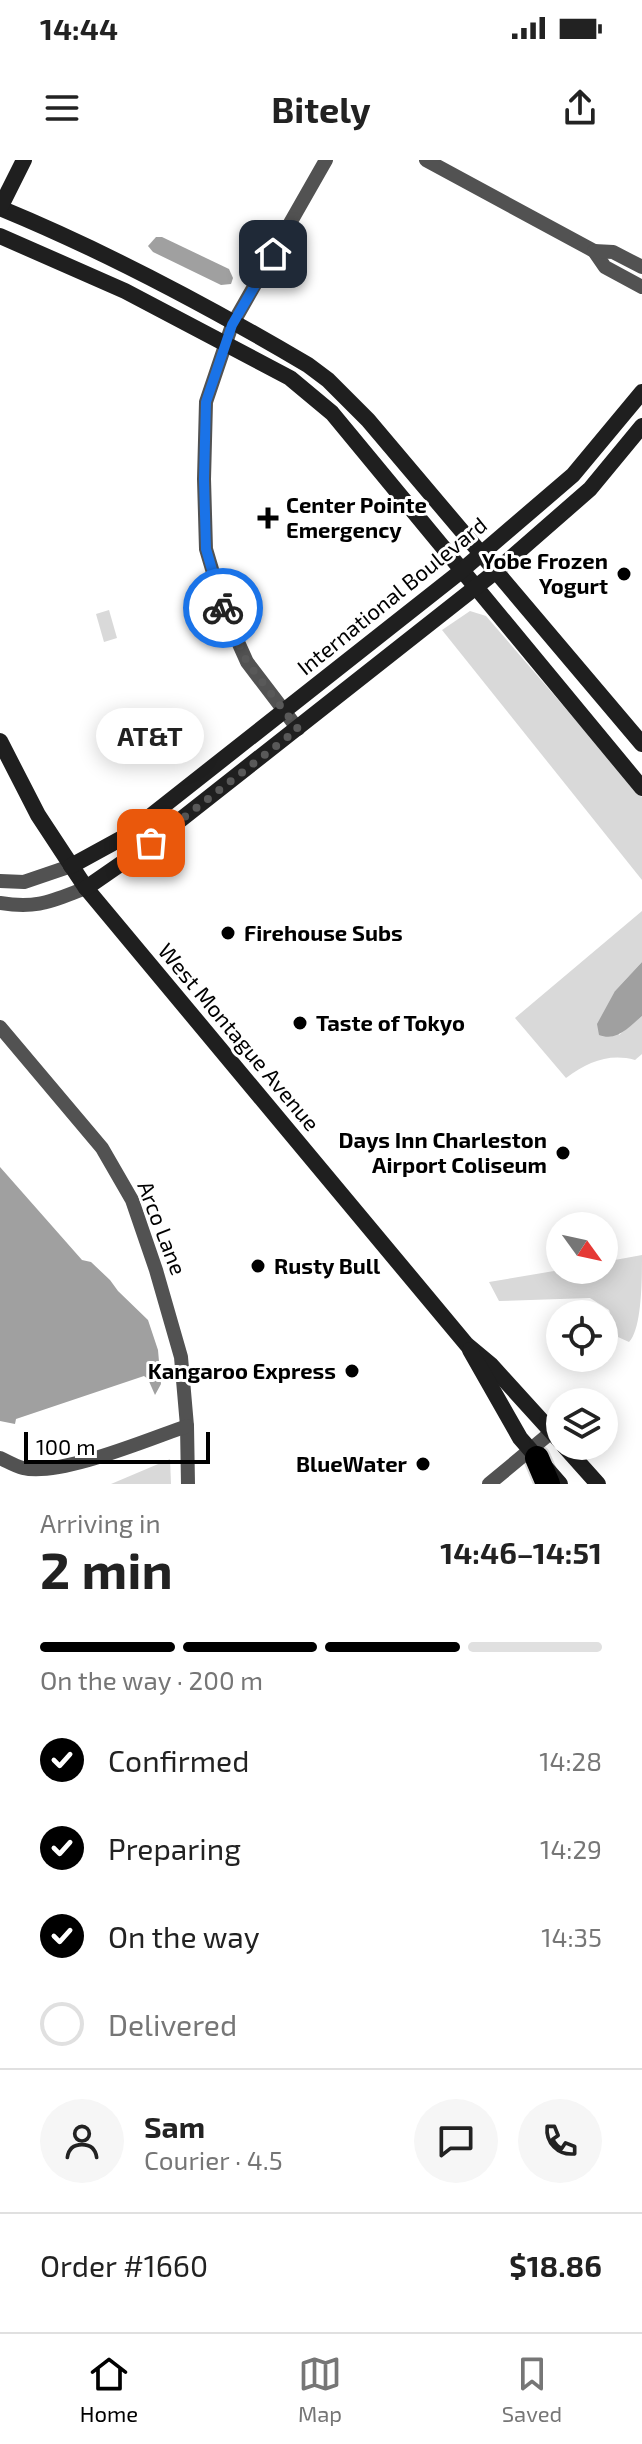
<!DOCTYPE html>
<meta charset="utf-8">
<style>
:root{--surface:#fff;--page:#f6f6f6;--text:#222;--muted:#767676;--line:#e0e0e0;--accent:#000}
body{margin:0;font-family:"Exo 2",sans-serif;background:var(--page);color:var(--text);height:100vh;display:flex;flex-direction:column;font-size:30px;white-space:nowrap}
*{box-sizing:border-box;margin:0}
p{font-size:26px;color:var(--muted)}
.icon{flex:none;width:44px;height:44px;fill:none;stroke:currentColor;stroke-width:2;stroke-linecap:round;stroke-linejoin:round}
.map{position:relative;height:1324px;overflow:hidden}
.drawer{display:flex;flex-direction:column;background:var(--surface);flex:1}
.drawer>*{flex:none}
.needle{width:52px;rotate:123deg}
.buttons{position:absolute;left:546px;top:1052px;display:grid;gap:16px}
.buttons a{display:grid;place-items:center;width:72px;height:72px;border-radius:50%;background:var(--surface);box-shadow:0 4px 20px #0003;font-size:40px}
.scale{position:absolute;left:24px;bottom:20px;width:186px;box-sizing:border-box;padding-left:8px;border:4px solid #000;border-top:0;font-size:22px;line-height:28px;white-space:nowrap;color:#000;-webkit-text-stroke:6px #fff;paint-order:stroke}
.pin{position:absolute;display:grid;place-items:center;width:68px;height:68px;color:#fff;margin:-34px;border-radius:16px;box-shadow:0 4px 12px #0006}
.courier{position:absolute;display:grid;place-items:center;width:80px;height:80px;margin:-40px;border:6px solid #1a73e8;border-radius:50%;background:#fff;color:#222;box-shadow:0 2px 10px #0007}
.bubble{position:absolute;height:56px;border-radius:28px;background:var(--surface);box-shadow:0 4px 20px #0003;font-size:26px;font-weight:700;line-height:56px;text-align:center}
.headline em{font-style:normal;font-weight:700}
.headline div{display:flex;flex-direction:column-reverse}
.headline{display:flex;align-items:center;justify-content:space-between;height:136px;padding:0 40px}
h1{font-size:52px;font-weight:700;line-height:60px}
.bar{display:grid;grid-template-columns:repeat(4,1fr);gap:12px 8px;align-content:center;height:96px;padding:0 40px}
.bar i{height:10px;border-radius:6px;background:var(--line)}
.bar .selected{background:var(--accent)}
.bar p{grid-column:span 4}
.line{display:flex;align-items:center;gap:20px;padding:0 40px;border-top:2px solid var(--line)}
.line div{flex:1}
.round{display:grid;place-items:center;flex:none;width:84px;height:84px;border-radius:42px;background:var(--page)}
ol{padding:0 40px;list-style:none}
li{display:flex;align-items:center;gap:24px;height:88px}
li p{margin-inline-start:auto}
li .icon{padding:8px;border-radius:50%;background:var(--accent);color:#fff;stroke-width:4}
li:last-child{color:var(--muted)}
li i{width:44px;height:44px;border:4px solid var(--line);border-radius:50%}
.status{display:flex;justify-content:space-between;align-items:center;height:56px;padding:0 40px;background:var(--surface);direction:ltr}
.status svg{height:22px;fill:currentColor}
header{display:flex;justify-content:space-between;align-items:center;height:104px;padding:0 40px;background:var(--surface);font-size:36px;font-weight:700}
.dock{display:flex;justify-content:space-around;align-items:center;height:112px;border-top:2px solid var(--line);background:var(--surface);font-size:22px;color:var(--muted)}
.dock a{display:grid;justify-items:center;gap:4px}
.dock .selected{color:var(--accent)}
.map>svg:first-child{display:block}
.green{fill:#d9d9d9}
.water{fill:#a0a0a0}
.lines{fill:none;stroke-linecap:round;stroke-linejoin:round}
.highway-casing{stroke:#dbdbdb;stroke-width:28}
.street{stroke:#525252;stroke-width:14}
.secondary{stroke:#1f1f1f;stroke-width:16}
.highway{stroke:#000;stroke-width:24}
.done{stroke:#595959;stroke-width:8;stroke-dasharray:0 14.4}
.route{stroke:#1a73e8;stroke-width:10}
.poi-dot{fill:#000;stroke:#fff;stroke-width:3}
.labels{text-anchor:middle;stroke-width:6;stroke-linejoin:round;paint-order:stroke}
.poi-label{font-size:22px;font-weight:bold;fill:#000;stroke:#fff;text-anchor:start}
.street-label{font-size:22px;fill:#000;stroke:#fff}
</style>
<div class="status"><b>14:44</b><svg viewBox="0 0 49 12"><path d="M0 12V9h3v3zM5 12V6h3v6zM10 12V3h3v9zM15 12V0h3v12zM26 1h20v11H26zM47 4h2v5h-2z"/></svg></div>
<header><svg class="icon" aria-label="menu" viewBox="0 0 24 24"><path d="M4 6h16M4 12h16M4 18h16"/></svg>Bitely<svg class="icon" aria-label="share" viewBox="0 0 24 24"><path d="M12 15V3M7 8l5-5 5 5M5 13v7h14v-7"/></svg></header>
<div class="map">
<svg width="642" height="1324" viewBox="0 0 642 1324">
<rect width="100%" height="100%" fill="#fff"/>
<!-- green -->
<g class="green">
<path d="M 109,450 L 117,478 L 104,482 L 96,454 Z"/>
<path d="M 470,451 L 486,456 L 642,637 L 642,720 L 442,470 Z"/>
<path d="M 642,751 L 642,802 L 615,831 L 619,875 L 642,856 L 642,894 L 635,900 C 609,893 588,902 566,918 L 515,858 Z"/>
<path d="M 642,1095 C 642,1118 642,1169 629,1182 L 618,1177 L 609,1150 L 590,1138 L 499,1141 L 489,1122 L 560,1110 L 604,1110 L 604,1102 Z"/>
<path d="M 170,1299 L 171,1324 L 111,1324 Z"/>
</g>
<!-- water -->
<g class="water">
<path d="M 156,77 L 162,77 L 229,109 L 233,118 L 231,124 L 221,125 L 153,92 L 148,86 Z"/>
<path d="M 642,802 L 642,856 C 629,867 617,882 599,875 L 597,864 L 615,831 Z"/>
<path d="M 0,1007 L 82,1100 L 91,1102 L 110,1120 L 118,1131 L 148,1160 L 158,1190 L 161,1224 L 155,1235 L 148,1219 L 144,1216 L 16,1259 L 15,1264 L 0,1261 Z"/>
</g>
<g class="lines">
<!-- highway casing -->
<g class="highway-casing">
<path id="highway" d="M 537,1298 L 548,1324"/>
</g>
<!-- street -->
<g class="street">
<path d="M 426,0 L 594,91 L 605,107 L 642,127"/>
<path d="M 594,91 L 613,92 L 642,107"/>
<path d="M 298,569 L 247,502 L 225,453 L 206,389 L 204,319 L 206,242 L 232,165 L 326,0"/>
<path d="M 0,721 L 24,722 L 71,706"/>
<path d="M 0,743 C 38,749 51,741 86,728"/>
<path d="M 0,867 L 102,988 L 132,1040 L 156,1110 L 181,1197 L 187,1266 L 188,1324"/>
<path d="M 0,1298 C 7,1301 15,1306 23,1308 C 60,1317 149,1279 187,1266"/>
<path d="M 489,1324 L 560,1265"/>
</g>
<!-- secondary -->
<g class="secondary">
<path d="M 0,48 C 107,92 208,146 308,205 L 328,220 L 368,260 L 642,584"/>
<path d="M 0,48 L 24,0"/>
<path d="M 0,76 L 125,131 L 290,218 L 332,253 L 642,628"/>
<path d="M 0,581 L 38,655 L 86,728 L 467,1185 L 491,1205 L 560,1281"/>
<path d="M 71,706 L 124,677 L 460,412 L 573,315 L 642,232"/>
<path d="M 86,728 L 151,683 L 495,412 L 590,329 L 642,266"/>
<path d="M 470,1190 L 520,1278 L 560,1324"/>
<path d="M 564,1286 L 598,1324"/>
</g>
<!-- highway -->
<use href="#highway" class="highway"/>
</g>
<g class="lines">
<!-- done -->
<path class="done" d="M 151,683 L 298,569 L 247,502 L 223,448"/>
<!-- route -->
<path class="route" d="M 223,448 L 206,389 L 204,319 L 206,242 L 232,165 L 273,94"/>
</g>
<!-- markers -->
<g class="poi-dot">
<path d="M264 346h8v8h8v8h-8v8h-8v-8h-8v-8h8z"/>
<circle cx="624" cy="414" r="8"/>
<circle cx="228" cy="773" r="8"/>
<circle cx="300" cy="863" r="8"/>
<circle cx="563" cy="993" r="8"/>
<circle cx="258" cy="1106" r="8"/>
<circle cx="352" cy="1211" r="8"/>
<circle cx="423" cy="1304" r="8"/>
</g>
<g class="labels">
<!-- poi labels -->
<g class="poi-label">
<text x="286" y="353">Center Pointe<tspan x="286" dy="25">Emergency</tspan></text>
<text x="608" y="409" text-anchor="end">Yobe Frozen<tspan x="608" dy="25">Yogurt</tspan></text>
<text x="244" y="781">Firehouse Subs</text>
<text x="316" y="871">Taste of Tokyo</text>
<text x="547" y="988" text-anchor="end">Days Inn Charleston<tspan x="547" dy="25">Airport Coliseum</tspan></text>
<text x="274" y="1114">Rusty Bull</text>
<text x="336" y="1219" text-anchor="end">Kangaroo Express</text>
<text x="407" y="1312" text-anchor="end">BlueWater</text>
</g>
<!-- street labels -->
<g class="street-label">
<text transform="translate(392 436) rotate(-39)" y="8">International Boulevard</text>
<text transform="translate(239 877) rotate(50)" y="8">West Montague Avenue</text>
<text transform="translate(162 1068) rotate(69)" y="8">Arco Lane</text>
</g>
</g>
</svg>
<div class="buttons">
<a><svg class="needle" viewBox="-14 -14 28 28"><path d="M0-13l5 13h-10z" fill="#e53935"/><path d="M0 13l5-13h-10z" fill="#767676"/></svg></a>
<a><svg class="icon" aria-label="locate" viewBox="0 0 24 24"><circle cx="12" cy="12" r="6"/><path d="M12 2v4M12 18v4M2 12h4M18 12h4"/></svg></a>
<a><svg class="icon" aria-label="layers" viewBox="0 0 24 24"><path d="M12 4l9 5-9 5-9-5zM3 14l9 5 9-5"/></svg></a>
</div>
<div class="scale">100 m</div>
<div class="pin" style="left:151px;top:683px;background:#ea580c"><svg class="icon" aria-label="bag" viewBox="0 0 24 24"><path d="M5 8h14l-1 12H6zM9 8a3 3 0 0 1 6 0"/></svg></div>
<div class="pin" style="left:273px;top:94px;background:#1f2937"><svg class="icon" aria-label="home" viewBox="0 0 24 24"><path d="M3 11l9-7 9 7M6 9v11h12V9"/></svg></div>
<div class="courier" style="left:223px;top:448px"><svg class="icon" aria-label="bike" viewBox="0 0 24 24"><circle cx="6" cy="16" r="4"/><circle cx="18" cy="16" r="4"/><path d="M6 16l4-8h5l3 8M10 8l3 8H6M13 5h3"/></svg></div>
<div class="bubble" style="left:96px;top:548px;width:108px">AT&amp;T</div>
</div>
<section class="drawer">
<div class="headline"><div><h1>2 min</h1><p>Arriving in</p></div><em>14:46–14:51</em></div>
<div class="bar"><i class="selected"></i><i class="selected"></i><i class="selected"></i><i></i><p>On the way · 200 m</p></div>
<ol>
<li><svg class="icon" aria-label="check" viewBox="0 0 24 24"><path d="M5 12l5 5 9-10"/></svg>Confirmed<p>14:28</p></li>
<li><svg class="icon" aria-label="check" viewBox="0 0 24 24"><path d="M5 12l5 5 9-10"/></svg>Preparing<p>14:29</p></li>
<li><svg class="icon" aria-label="check" viewBox="0 0 24 24"><path d="M5 12l5 5 9-10"/></svg>On the way<p>14:35</p></li>
<li><i></i>Delivered</li>
</ol>
<div class="line" style="height:144px"><a class="round"><svg class="icon" aria-label="person" viewBox="0 0 24 24"><circle cx="12" cy="8" r="4"/><path d="M4 21q1-7 8-7t8 7"/></svg></a><div><b>Sam</b><p>Courier · 4.5</p></div><a class="round"><svg class="icon" aria-label="chat" viewBox="0 0 24 24"><path d="M4 5h16v11H9l-5 4z"/></svg></a><a class="round"><svg class="icon" aria-label="phone" viewBox="0 0 24 24"><path d="M5 4h4l2 5-3 2q2 4 5 5l2-3 5 2v4C11 20 4 13 5 4z"/></svg></a></div>
<div class="line" style="height:104px"><div>Order #1660</div><b>$18.86</b></div>
</section>
<nav class="dock">
<a class="selected"><svg class="icon" aria-label="home" viewBox="0 0 24 24"><path d="M3 11l9-7 9 7M6 9v11h12V9"/></svg>Home</a>
<a><svg class="icon" aria-label="map" viewBox="0 0 24 24"><path d="M3 6l6-2 6 2 6-2v14l-6 2-6-2-6 2zM9 4v14M15 6v14"/></svg>Map</a>
<a><svg class="icon" aria-label="saved" viewBox="0 0 24 24"><path d="M7 4h10v16l-5-4-5 4z"/></svg>Saved</a>
</nav>
